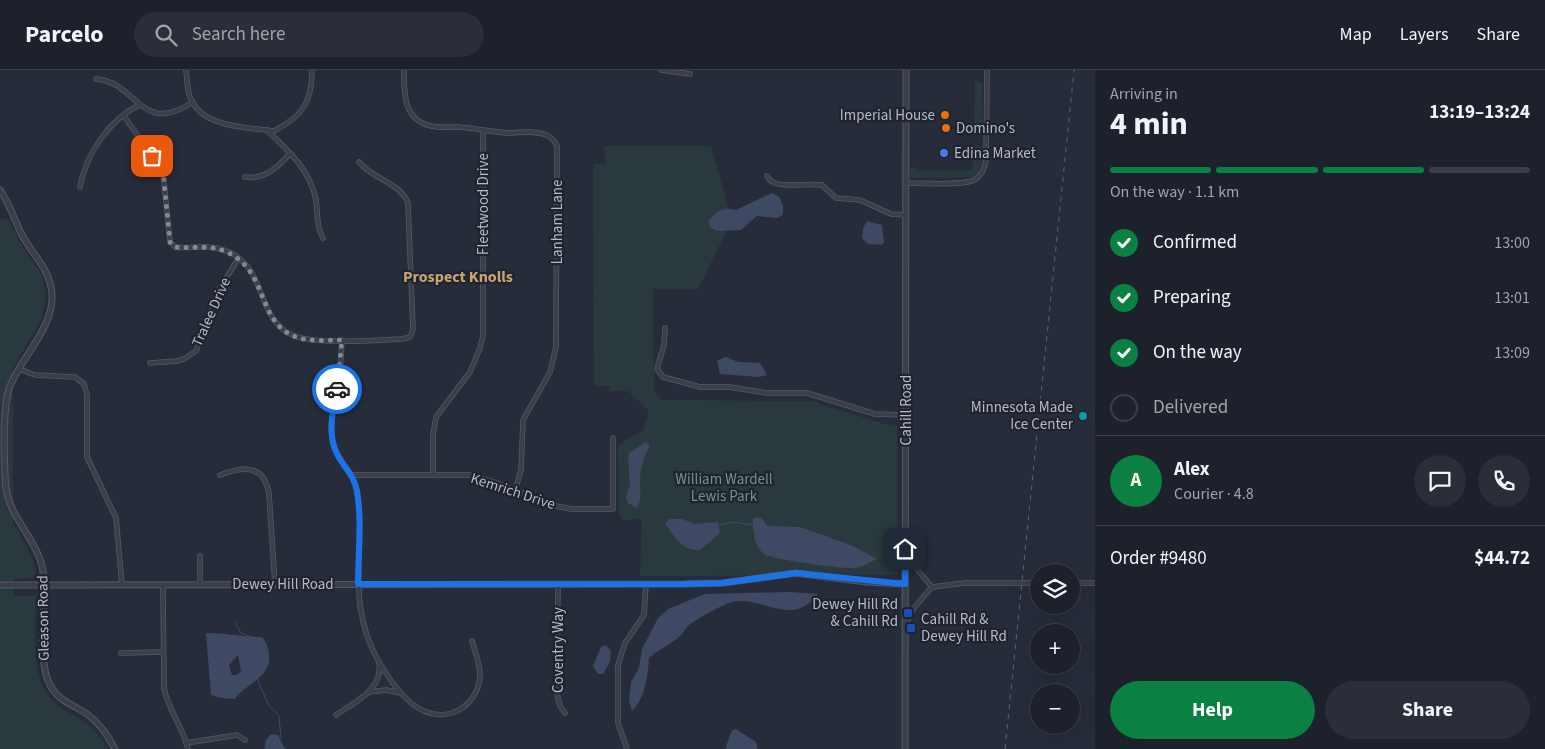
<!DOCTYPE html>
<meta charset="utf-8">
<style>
:root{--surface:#1d212c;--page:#2a2e38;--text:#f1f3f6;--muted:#a0a3a9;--line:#3b3e48;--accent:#0b8043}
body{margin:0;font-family:"Source Sans 3",sans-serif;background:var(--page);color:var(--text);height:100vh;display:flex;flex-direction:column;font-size:19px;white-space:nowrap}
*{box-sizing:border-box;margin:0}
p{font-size:16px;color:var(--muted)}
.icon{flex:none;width:28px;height:28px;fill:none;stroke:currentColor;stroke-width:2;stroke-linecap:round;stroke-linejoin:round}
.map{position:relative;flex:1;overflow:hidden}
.drawer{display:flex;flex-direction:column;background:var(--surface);width:450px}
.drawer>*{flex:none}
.fabs{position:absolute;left:1030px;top:494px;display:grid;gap:10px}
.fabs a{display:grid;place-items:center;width:50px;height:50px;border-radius:50%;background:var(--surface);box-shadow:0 5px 20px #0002,0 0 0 1px var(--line);font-size:25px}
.pin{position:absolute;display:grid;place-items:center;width:42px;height:42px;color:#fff;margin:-21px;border-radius:10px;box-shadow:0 2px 8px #0006}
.courier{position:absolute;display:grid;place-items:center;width:50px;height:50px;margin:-25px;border:4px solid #1a73e8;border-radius:50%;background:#fff;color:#222;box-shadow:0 1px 6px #0007}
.summary em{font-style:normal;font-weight:700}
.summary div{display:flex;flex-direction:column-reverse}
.summary{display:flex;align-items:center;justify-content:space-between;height:85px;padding:0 15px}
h1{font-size:32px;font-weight:700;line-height:38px}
.bar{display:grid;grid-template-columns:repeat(4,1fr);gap:8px 5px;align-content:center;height:60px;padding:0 15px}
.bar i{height:6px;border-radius:4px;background:var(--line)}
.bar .selected{background:var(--accent)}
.bar p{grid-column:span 4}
.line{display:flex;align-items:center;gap:12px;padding:0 15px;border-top:1px solid var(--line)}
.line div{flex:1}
.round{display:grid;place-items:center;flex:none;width:52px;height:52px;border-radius:26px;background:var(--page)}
ol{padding:0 15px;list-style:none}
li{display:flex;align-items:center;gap:15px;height:55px}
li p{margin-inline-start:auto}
li .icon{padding:5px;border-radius:50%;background:var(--accent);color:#fff;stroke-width:4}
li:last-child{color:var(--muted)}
li i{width:28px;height:28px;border:2px solid var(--line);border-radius:50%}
.cta{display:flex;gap:10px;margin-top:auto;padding:10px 15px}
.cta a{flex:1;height:58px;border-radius:30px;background:var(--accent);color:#fff;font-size:20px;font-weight:700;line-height:58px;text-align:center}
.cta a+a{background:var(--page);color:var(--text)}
header{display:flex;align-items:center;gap:30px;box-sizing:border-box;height:70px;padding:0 25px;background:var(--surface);border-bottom:1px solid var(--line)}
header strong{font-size:24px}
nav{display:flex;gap:28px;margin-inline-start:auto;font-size:18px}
.search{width:350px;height:45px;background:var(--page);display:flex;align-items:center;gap:12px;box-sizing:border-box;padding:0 18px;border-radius:28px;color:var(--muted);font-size:19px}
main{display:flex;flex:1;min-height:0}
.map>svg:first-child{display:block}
.green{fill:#2a393d}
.water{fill:#404964;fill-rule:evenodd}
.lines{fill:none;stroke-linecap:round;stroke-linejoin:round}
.stream{stroke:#404964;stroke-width:1}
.minor-casing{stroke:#555a66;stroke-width:5.5}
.tertiary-casing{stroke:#555a66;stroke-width:7}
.minor{stroke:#3a3f4b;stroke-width:4}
.tertiary{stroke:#3a3f4b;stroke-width:5}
.rail{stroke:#5d6272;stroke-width:1;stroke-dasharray:5 5;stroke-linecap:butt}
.done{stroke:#848895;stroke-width:5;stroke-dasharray:0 9}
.route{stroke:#1a73e8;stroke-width:6}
.food-dot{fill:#e8710a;stroke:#1f2430;stroke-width:2}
.shop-dot{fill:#3f7fe0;stroke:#1f2430;stroke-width:2}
.culture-dot{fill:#0f9aa8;stroke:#1f2430;stroke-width:2}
.transit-dot{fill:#1a4fb4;stroke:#1f2430;stroke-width:2}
.labels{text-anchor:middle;stroke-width:4.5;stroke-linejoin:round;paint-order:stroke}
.poi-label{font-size:15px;fill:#b6bac6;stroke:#1f2430;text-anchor:end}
.street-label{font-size:15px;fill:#b6bac6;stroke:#1f2430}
.park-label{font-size:15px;fill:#70957e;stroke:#1f2430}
.neighbourhood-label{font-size:16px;font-weight:bold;fill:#c8a46f;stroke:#1f2430}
</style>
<header>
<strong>Parcelo</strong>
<div class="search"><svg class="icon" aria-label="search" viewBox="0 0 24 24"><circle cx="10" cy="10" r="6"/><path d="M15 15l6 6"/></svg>Search here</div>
<nav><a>Map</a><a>Layers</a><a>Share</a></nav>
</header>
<main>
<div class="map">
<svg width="1095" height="679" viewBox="0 0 1095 679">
<rect width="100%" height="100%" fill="#272c3b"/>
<!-- green -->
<g class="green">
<path d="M 975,11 L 982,13 L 982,62 L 980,64 L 974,63 Z"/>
<path d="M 975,75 L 982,77 C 983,89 984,102 973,107 L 912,108 L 910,106 L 909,99 L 917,97 L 917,101 L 973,100 L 973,78 Z"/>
<path d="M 604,76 L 711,76 L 732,150 L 698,219 L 653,219 L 654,322 L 662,330 L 817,331 L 817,333 L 884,354 L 897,355 L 898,505 L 640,506 L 642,449 L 623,450 L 619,445 L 618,375 L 643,360 L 649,341 L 628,321 L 610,321 L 610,316 L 594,316 L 593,94 L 605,94 Z"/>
<path d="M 0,149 L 8,149 L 19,171 L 41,204 L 46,222 L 42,248 L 13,298 L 13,453 L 32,487 L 37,508 L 14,509 L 14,526 L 36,526 C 36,562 26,615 62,638 C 80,650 98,657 107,679 L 0,679 Z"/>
</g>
<!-- water -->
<g class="water">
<path d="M 772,123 C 782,126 784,135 783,145 L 777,148 L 757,146 L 741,160 L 716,161 L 710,157 L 709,151 C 715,141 723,137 736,140 Z"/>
<path d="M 867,151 L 882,155 L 884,172 L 882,175 L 868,174 L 862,168 L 863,158 Z"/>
<path d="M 726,287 L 738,292 L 760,293 L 767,305 L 759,307 L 720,304 L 717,291 Z"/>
<path d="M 646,372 L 650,376 C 644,385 640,399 640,411 C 640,421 642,429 637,438 L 628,433 L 626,427 L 630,415 L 628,388 L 629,383 Z"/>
<path d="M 753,448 L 762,448 L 767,456 L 800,457 L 853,476 L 877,489 C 869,493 861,498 852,498 C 843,499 769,489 764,484 C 754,477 752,459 753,448 Z"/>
<path d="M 670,449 L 682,449 L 695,454 L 718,452 L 720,463 L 700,480 C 681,480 675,468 665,453 Z"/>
<path d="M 789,522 L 818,524 C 791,559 763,525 732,532 C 722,535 696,549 688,556 C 684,560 682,565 678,568 C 669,575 658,580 649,588 C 648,605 645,629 632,641 L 629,630 L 631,612 L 639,598 L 642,579 L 658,548 L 668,539 L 705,524 Z"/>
<path d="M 206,563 C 225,563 243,567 262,567 C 267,573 268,577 269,585 C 272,607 246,613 235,629 L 221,628 L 211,625 ZM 238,585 L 241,601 L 237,605 L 232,605 L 229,595 Z"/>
<path d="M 606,575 L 611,581 L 610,592 L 603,604 L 598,604 L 593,596 L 601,577 Z"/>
<path d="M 736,659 L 756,672 L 758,679 L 725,679 L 732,660 Z"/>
<path d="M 271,664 L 278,665 L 285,679 L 264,679 L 266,670 Z"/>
</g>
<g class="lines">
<!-- stream -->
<g class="stream">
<path d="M 719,455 L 732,452 L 752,455"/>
<path d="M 235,552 L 241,563 L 254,568"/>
<path d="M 257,608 L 268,634 L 279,646 L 281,669"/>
</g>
<!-- minor casing -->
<g class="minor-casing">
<g id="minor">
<path d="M 186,0 C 187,9 187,19 190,27 C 201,58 247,57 274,61 C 303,46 312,32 312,0"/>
<path d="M 404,0 C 404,23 403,50 431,56 C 440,58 449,57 458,57 C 475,58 491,62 508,63 C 520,63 535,60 546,65 C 552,67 554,71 557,76 L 556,277 L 550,302 L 523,350 L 521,400 L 515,421"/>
<path d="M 661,0 L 690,4"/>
<path d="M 96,9 C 139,12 139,67 193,32"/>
<path d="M 124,46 L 163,102 L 170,172 L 175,177 C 189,179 203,175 217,178 C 269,191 253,242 288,263 C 310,276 375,270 402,269 L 410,267 L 413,260 L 408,133 C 401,113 372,109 359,92"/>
<path d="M 267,60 C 288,81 310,99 316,130 C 318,144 316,155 323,168"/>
<path d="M 767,106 C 773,121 807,112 822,115 L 836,128 L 860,130 L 891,144 L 906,145"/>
<path d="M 245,107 C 264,110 279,97 290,83"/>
<path d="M 906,113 C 920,113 963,116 974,110 C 982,106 985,98 986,90 L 987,0"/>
<path d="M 80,117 C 86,84 109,50 139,35"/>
<path d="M 665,258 L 664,275 L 657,299 L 663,307 L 700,317 L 729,317 L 767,323 L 807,323 L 875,344 L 906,345"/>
<path d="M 342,270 C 341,284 341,298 339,311 C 336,330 329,348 332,368 C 334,388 354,401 357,421 C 367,482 344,531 379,592 C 389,609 405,633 424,641 C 452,653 479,633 480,605 C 480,593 475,582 472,571"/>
<path d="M 150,293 L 177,291 L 184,289 L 196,281 L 220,218 L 238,189"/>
<path d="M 19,299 L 35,305 L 75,307 L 84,314 L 87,325 L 87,387 L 116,448 L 122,515"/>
<path d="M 433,404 L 433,365 L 436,347 L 470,302 L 480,278 L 483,266 L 483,60"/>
<path d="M 220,405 C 242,397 264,393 269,424 L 275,514"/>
<path d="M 353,405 L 469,405 L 494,412 L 556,436 L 571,439 L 613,439 L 613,368"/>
<path d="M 906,481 L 915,497 L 932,517"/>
<path d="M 200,486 L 200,514"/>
<path d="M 1071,513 L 1095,513"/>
<path d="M 163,515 L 164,618 C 168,640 183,657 188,679"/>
<path d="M 558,515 L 557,624 L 560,636 L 565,643"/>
<path d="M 907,552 L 913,539 L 932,517 L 965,513 L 1039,513"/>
<path d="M 121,583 L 163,582"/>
<path d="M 369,622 L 386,620 L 401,623"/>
<path d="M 336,645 C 355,632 384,619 379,592"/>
<path d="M 186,673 L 237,665 L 245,670"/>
<path d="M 627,679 L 618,653 L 618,595 L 625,573 L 644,545 L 646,514"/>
</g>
</g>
<!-- tertiary casing -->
<g class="tertiary-casing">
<g id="tertiary">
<path d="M 0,120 C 9,133 13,146 20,161 C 30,183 50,197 52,224 C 54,258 22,286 10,316 C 2,335 4,396 6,418 C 10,449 38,470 43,501 C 48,533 35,590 51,617 C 59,631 74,635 87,644 C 99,653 108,665 115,679"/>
<path d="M 0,515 L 685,514 L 723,513 L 796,503 L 867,512 L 905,514"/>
<path d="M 905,679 L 906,0"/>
</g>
</g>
<!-- minor -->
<use href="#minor" class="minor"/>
<!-- tertiary -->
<use href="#tertiary" class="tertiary"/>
<!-- rail -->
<path class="rail" d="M 1005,679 L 1074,0"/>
</g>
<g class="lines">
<!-- done -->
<path class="done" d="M 152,86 L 163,102 L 170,172 L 175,177 C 191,179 208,174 224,181 C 270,199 255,252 296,267 C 310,272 327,270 342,270 L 337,319"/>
<!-- route -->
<path class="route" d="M 337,319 C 333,340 327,364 337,384 C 344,398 354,405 357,421 C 362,451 358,484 358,514 L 685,514 L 723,513 L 796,503 L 905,514 L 905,479"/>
</g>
<!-- markers -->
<g class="food-dot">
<circle cx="945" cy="45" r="5"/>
<circle cx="946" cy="58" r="5"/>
</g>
<circle class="shop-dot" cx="944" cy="83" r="5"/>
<circle class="culture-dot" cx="1083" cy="346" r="5"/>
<g class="transit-dot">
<rect x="903" y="538" width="10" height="10" rx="2.5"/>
<rect x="906" y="553" width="10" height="10" rx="2.5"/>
</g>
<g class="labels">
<!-- poi labels -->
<g class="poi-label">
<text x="935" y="50">Imperial House</text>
<text x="956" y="63" text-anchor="start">Domino's</text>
<text x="954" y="88" text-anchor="start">Edina Market</text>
<text x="1073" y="342">Minnesota Made<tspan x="1073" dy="17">Ice Center</tspan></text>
<text x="898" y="539">Dewey Hill Rd<tspan x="898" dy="17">&amp; Cahill Rd</tspan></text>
<text x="921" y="554" text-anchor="start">Cahill Rd &amp;<tspan x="921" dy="17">Dewey Hill Rd</tspan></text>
</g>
<!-- street labels -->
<g class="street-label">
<text transform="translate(483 134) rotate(-90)" y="5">Fleetwood Drive</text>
<text transform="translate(557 152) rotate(-90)" y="5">Lanham Lane</text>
<text transform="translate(211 242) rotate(-66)" y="5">Tralee Drive</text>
<text transform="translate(906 340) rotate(-90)" y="5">Cahill Road</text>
<text transform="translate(513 421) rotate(18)" y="5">Kemrich Drive</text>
<text x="283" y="519">Dewey Hill Road</text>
<text transform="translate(43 548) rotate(-91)" y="5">Gleason Road</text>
<text transform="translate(558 580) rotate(-90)" y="5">Coventry Way</text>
</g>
<!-- park labels -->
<g class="park-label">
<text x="724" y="414">William Wardell<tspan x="724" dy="17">Lewis Park</tspan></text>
</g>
<!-- neighbourhood labels -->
<g class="neighbourhood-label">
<text x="458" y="212">Prospect Knolls</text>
</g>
</g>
</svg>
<div class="fabs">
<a><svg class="icon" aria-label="layers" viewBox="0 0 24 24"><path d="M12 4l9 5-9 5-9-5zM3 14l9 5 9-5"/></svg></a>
<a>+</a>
<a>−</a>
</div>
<div class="pin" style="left:152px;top:86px;background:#ea580c"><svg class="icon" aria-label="bag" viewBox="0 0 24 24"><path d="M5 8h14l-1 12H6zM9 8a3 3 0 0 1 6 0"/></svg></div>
<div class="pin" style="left:905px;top:479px;background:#1f2937"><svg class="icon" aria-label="home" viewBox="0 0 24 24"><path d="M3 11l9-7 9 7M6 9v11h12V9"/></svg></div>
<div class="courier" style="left:337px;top:319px"><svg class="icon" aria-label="car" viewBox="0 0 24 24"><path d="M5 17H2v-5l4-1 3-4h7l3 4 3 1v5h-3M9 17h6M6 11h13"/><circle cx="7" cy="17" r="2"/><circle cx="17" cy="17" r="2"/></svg></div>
</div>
<section class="drawer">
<div class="summary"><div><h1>4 min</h1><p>Arriving in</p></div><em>13:19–13:24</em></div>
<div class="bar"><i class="selected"></i><i class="selected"></i><i class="selected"></i><i></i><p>On the way · 1.1 km</p></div>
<ol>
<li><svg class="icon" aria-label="check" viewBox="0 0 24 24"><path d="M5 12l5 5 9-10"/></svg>Confirmed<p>13:00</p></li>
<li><svg class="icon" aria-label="check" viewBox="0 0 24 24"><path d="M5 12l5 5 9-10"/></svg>Preparing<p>13:01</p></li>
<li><svg class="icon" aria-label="check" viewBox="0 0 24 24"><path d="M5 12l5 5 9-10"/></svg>On the way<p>13:09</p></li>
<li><i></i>Delivered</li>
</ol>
<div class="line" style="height:90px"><b class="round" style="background:var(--accent);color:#fff">A</b><div><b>Alex</b><p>Courier · 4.8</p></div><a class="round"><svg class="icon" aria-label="chat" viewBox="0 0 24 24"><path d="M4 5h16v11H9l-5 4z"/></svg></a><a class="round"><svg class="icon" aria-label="phone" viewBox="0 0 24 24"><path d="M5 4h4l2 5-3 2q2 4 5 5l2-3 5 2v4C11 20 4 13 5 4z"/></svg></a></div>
<div class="line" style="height:65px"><div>Order #9480</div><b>$44.72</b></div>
<div class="cta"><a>Help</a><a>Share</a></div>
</section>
</main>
